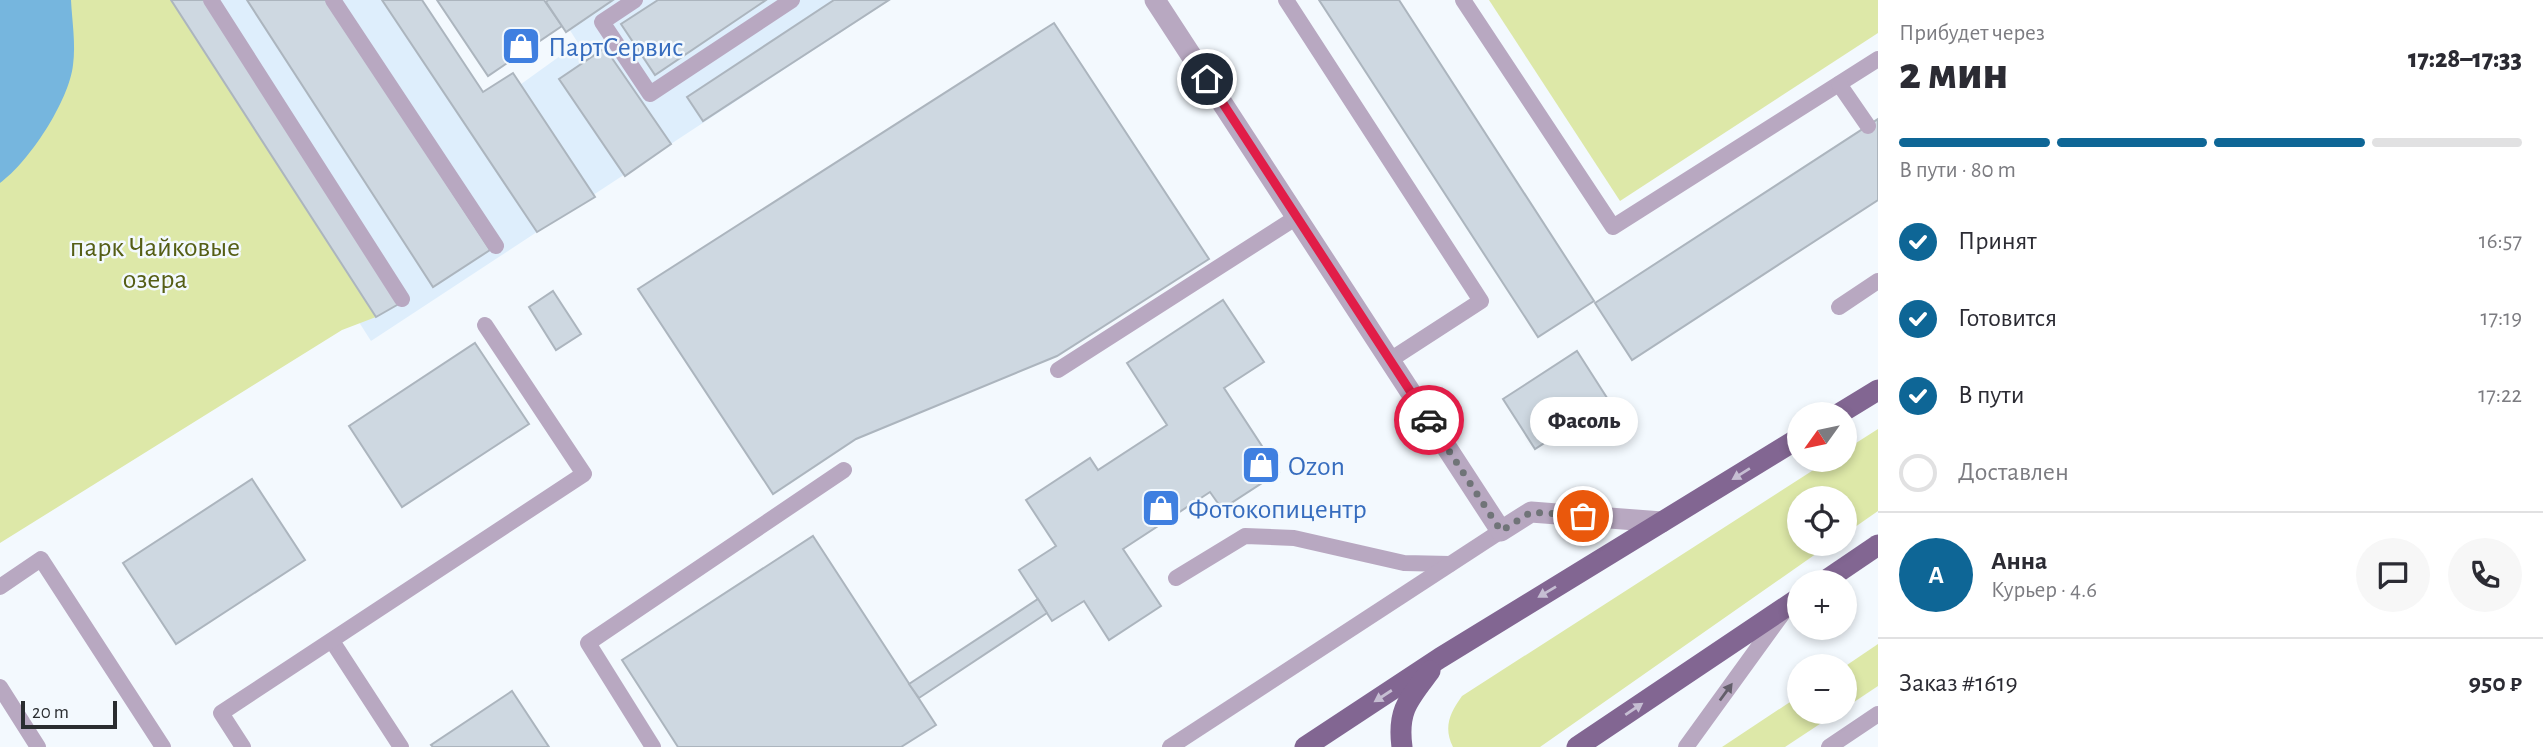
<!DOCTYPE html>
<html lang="ru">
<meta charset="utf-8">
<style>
:root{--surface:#fff;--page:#f7f7f7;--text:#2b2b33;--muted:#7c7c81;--line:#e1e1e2;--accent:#0e6696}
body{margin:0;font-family:"Alegreya Sans",sans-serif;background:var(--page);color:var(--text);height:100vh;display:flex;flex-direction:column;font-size:26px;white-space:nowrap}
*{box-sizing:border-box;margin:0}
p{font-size:23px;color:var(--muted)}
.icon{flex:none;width:38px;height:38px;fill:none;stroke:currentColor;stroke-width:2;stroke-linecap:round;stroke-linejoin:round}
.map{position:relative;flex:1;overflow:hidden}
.panel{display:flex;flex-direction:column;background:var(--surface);width:665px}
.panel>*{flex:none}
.needle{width:46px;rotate:237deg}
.fabs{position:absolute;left:1787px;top:402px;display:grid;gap:14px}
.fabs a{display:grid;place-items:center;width:70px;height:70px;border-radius:50%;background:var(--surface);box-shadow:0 4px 10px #0003;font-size:35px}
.scale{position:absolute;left:21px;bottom:18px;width:96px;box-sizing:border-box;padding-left:7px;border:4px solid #2a2d30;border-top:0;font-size:19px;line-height:24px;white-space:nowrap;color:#2a2d30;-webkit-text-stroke:5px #f3f9fe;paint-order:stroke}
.pin{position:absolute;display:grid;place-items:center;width:60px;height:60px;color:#fff;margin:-30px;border:4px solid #fff;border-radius:50%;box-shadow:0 2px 7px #0007}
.courier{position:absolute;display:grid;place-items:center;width:70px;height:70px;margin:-35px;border:5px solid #e11d48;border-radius:50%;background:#fff;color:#222;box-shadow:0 2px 9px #0007}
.bubble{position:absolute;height:49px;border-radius:24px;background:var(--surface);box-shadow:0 4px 10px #0003;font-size:23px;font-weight:800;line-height:49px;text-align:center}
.headline em{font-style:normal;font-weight:800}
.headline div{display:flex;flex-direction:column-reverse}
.headline{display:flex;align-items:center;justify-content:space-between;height:119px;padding:0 21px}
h1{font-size:46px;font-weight:800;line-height:52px}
.bar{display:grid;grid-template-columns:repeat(4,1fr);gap:10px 7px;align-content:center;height:84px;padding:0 21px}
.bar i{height:9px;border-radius:5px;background:var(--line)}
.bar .selected{background:var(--accent)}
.bar p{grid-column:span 4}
.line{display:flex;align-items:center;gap:18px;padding:0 21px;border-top:2px solid var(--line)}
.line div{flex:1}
.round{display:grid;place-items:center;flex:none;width:74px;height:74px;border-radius:37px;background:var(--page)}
ol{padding:0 21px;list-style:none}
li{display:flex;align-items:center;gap:21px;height:77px}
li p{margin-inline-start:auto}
li .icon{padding:7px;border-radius:50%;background:var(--accent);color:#fff;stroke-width:4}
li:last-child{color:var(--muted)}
li i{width:38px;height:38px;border:4px solid var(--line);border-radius:50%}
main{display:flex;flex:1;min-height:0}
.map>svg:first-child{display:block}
.built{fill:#deeefc}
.green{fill:#dde8a8}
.water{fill:#76b6de}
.building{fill:#ced8e1;stroke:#acb5be;stroke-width:2}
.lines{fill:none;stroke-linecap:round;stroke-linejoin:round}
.lane{stroke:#b8a8c1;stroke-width:16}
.street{stroke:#b8a8c1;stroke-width:21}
.primary{stroke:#826692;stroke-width:21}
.oneway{fill:#c6bed3}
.oneway2{fill:#635e6a}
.done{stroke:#707478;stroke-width:7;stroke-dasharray:0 12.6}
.route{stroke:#e11d48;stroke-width:9}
.labels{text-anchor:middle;stroke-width:5;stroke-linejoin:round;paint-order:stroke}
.shop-label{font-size:28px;fill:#366cbe;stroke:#f3f9fe;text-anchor:start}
.park-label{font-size:28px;fill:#555e15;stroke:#f3f9fe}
</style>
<main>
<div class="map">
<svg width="1878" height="747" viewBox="0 0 1878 747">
<rect width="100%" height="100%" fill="#f3f9fe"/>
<!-- built -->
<path class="built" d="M 154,0 L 417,0 L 488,108 L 578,43 L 551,0 L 890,0 L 371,341 Z"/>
<!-- green -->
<g class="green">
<path d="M 0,0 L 171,0 L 376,317 L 342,330 L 0,543 Z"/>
<path d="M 1489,0 L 1878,0 L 1878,33 L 1620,201 Z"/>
<path d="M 1878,429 L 1878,511 L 1845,534 L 1844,499 L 1799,499 L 1799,544 L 1830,544 L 1540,747 L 1453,747 C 1443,727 1450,713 1462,696 L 1829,460 L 1844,460 L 1845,450 Z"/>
<path d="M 1878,644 L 1878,686 L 1845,708 L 1844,667 Z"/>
<path d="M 1799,696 L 1799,712 L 1838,712 L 1785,747 L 1722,747 Z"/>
</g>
<!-- water -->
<path class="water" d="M 0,0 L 71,0 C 72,21 76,44 73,65 C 69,101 29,162 0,183 Z"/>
<!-- building -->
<g class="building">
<path d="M 171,0 L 209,0 L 404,301 L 376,317 Z"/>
<path d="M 247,0 L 328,0 L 490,250 L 433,287 Z"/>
<path d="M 382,0 L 422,0 L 483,92 L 513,73 L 595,197 L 537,232 Z"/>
<path d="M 437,0 L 544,0 L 562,26 L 488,76 Z"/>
<path d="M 548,0 L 613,0 L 566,32 L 546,2 Z"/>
<path d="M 658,0 L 766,0 L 655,75 L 621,24 Z"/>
<path d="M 834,0 L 889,0 L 703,121 L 687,97 Z"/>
<path d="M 1319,0 L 1399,0 L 1594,301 L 1538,337 Z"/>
<path d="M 1054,23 L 1209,259 L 1057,356 L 856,439 L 773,494 L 638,289 Z"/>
<path d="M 605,48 L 671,144 L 625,176 L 559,79 Z"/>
<path d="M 1878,119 L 1878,200 L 1632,360 L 1595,303 Z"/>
<path d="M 553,291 L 581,334 L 556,350 L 529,307 Z"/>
<path d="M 1223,300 L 1264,362 L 1224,388 L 1279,472 L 1222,509 L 1210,492 L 1123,549 L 1161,606 L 1109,640 L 1084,601 L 1052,621 L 1019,570 L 1056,546 L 1026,500 L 1090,458 L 1098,470 L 1167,425 L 1127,363 Z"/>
<path d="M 475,343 L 529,424 L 402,507 L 349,426 Z"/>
<path d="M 1577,351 L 1609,401 L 1535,449 L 1503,399 Z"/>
<path d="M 252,479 L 305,560 L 176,644 L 123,563 Z"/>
<path d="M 813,536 L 936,725 L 901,747 L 678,747 L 622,660 Z"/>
<path d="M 1038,599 L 1047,613 L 919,698 L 909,684 Z"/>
<path d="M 512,691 L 549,747 L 433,747 L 431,745 Z"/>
</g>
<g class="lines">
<!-- lane -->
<g class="lane">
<path d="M 211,0 L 402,299"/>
<path d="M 333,0 L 496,246"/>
<path d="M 635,0 L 602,22 L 650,94 L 792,0"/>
<path d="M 1286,0 L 1481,301 L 1390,360"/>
<path d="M 1463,0 L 1613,227 L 1878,59"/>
<path d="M 1839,84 L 1868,126"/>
<path d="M 1839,307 L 1878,281"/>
<path d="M 1058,370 L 1297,217"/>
<path d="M 1176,578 L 1245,536 L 1294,538 L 1404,563 L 1450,564"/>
<path d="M 0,587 L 41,559 L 163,747"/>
<path d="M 332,641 L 401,747"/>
<path d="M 0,687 L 38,747"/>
<path d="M 243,747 L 221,713 L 584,474 L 485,325"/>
<path d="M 653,747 L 588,643 L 844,470"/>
<path d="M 1170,747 L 1501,531"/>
<path d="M 1686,747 L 1783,613"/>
<path d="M 1829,747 L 1878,714"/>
</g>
<!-- street -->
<path class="street" d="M 1155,0 L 1501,531 L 1531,512 L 1662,522"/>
<!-- primary -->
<g class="primary">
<path d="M 1837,415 L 1878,390"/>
<path d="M 1822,583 L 1878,545"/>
<path d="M 1305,747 L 1440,658 L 1799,438"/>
<path d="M 1402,747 C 1397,710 1409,699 1430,671"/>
<path d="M 1577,747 L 1799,598"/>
</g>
</g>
<!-- one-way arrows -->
<defs><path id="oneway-solid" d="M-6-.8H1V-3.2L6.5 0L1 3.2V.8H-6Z" transform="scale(1.75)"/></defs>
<g class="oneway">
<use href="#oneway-solid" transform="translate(1741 474) rotate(148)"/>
<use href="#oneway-solid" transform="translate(1547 592) rotate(149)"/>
<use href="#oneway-solid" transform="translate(1383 696) rotate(147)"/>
<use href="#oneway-solid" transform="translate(1634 709) rotate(-34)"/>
</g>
<use class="oneway2" href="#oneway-solid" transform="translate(1726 692) rotate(-54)"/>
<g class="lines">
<!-- done -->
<path class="done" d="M 1429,420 L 1501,531 L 1531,512 L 1583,516"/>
<!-- route -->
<path class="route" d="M 1207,79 L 1429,420"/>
</g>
<!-- icons -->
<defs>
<g id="shop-square" transform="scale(2.0125)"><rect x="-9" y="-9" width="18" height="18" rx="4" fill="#3f7fe0" stroke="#f3f9fe"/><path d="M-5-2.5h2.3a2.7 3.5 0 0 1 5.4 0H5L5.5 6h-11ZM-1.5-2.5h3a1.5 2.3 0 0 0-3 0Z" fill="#fff"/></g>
</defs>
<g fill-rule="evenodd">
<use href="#shop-square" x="521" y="46"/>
<use href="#shop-square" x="1261" y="465"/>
<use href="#shop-square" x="1161" y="508"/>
</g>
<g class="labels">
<!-- shop labels -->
<g class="shop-label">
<text x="548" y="56">ПартСервис</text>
<text x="1288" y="475">Ozon</text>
<text x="1188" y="518">Фотокопицентр</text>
</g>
<!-- park labels -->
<g class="park-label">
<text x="155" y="256">парк Чайковые<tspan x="155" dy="32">озера</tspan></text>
</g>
</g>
</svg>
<div class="fabs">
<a><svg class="needle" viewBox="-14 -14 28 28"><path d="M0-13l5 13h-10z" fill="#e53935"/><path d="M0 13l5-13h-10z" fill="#7c7c81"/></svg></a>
<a><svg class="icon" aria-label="locate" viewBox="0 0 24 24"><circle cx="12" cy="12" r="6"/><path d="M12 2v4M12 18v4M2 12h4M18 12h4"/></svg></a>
<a>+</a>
<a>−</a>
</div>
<div class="scale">20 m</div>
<div class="pin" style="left:1583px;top:516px;background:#ea580c"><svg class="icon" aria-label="bag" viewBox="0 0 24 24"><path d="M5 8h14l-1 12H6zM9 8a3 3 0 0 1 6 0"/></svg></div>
<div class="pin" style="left:1207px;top:79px;background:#1f2937"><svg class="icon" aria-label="home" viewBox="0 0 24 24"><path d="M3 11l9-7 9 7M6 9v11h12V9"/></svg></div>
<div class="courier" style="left:1429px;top:420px"><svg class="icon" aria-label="car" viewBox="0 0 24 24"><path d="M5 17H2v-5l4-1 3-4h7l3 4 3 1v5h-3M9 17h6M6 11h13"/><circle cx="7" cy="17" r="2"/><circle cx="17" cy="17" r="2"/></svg></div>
<div class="bubble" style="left:1530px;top:397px;width:108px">Фасоль</div>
</div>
<section class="panel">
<div class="headline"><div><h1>2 мин</h1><p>Прибудет через</p></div><em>17:28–17:33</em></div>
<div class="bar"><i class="selected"></i><i class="selected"></i><i class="selected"></i><i></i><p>В пути · 80 m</p></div>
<ol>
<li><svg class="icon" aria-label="check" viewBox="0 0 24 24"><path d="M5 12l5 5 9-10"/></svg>Принят<p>16:57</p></li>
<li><svg class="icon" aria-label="check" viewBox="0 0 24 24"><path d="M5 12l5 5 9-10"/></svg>Готовится<p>17:19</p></li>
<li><svg class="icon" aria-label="check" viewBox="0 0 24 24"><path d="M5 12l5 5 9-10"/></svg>В пути<p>17:22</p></li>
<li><i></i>Доставлен</li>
</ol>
<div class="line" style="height:126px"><b class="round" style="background:var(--accent);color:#fff">А</b><div><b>Анна</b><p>Курьер · 4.6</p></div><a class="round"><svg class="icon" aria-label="chat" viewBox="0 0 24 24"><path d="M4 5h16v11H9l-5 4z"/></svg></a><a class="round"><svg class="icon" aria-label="phone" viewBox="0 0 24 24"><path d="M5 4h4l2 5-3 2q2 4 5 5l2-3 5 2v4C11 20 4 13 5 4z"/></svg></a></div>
<div class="line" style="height:91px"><div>Заказ #1619</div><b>950 ₽</b></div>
</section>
</main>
